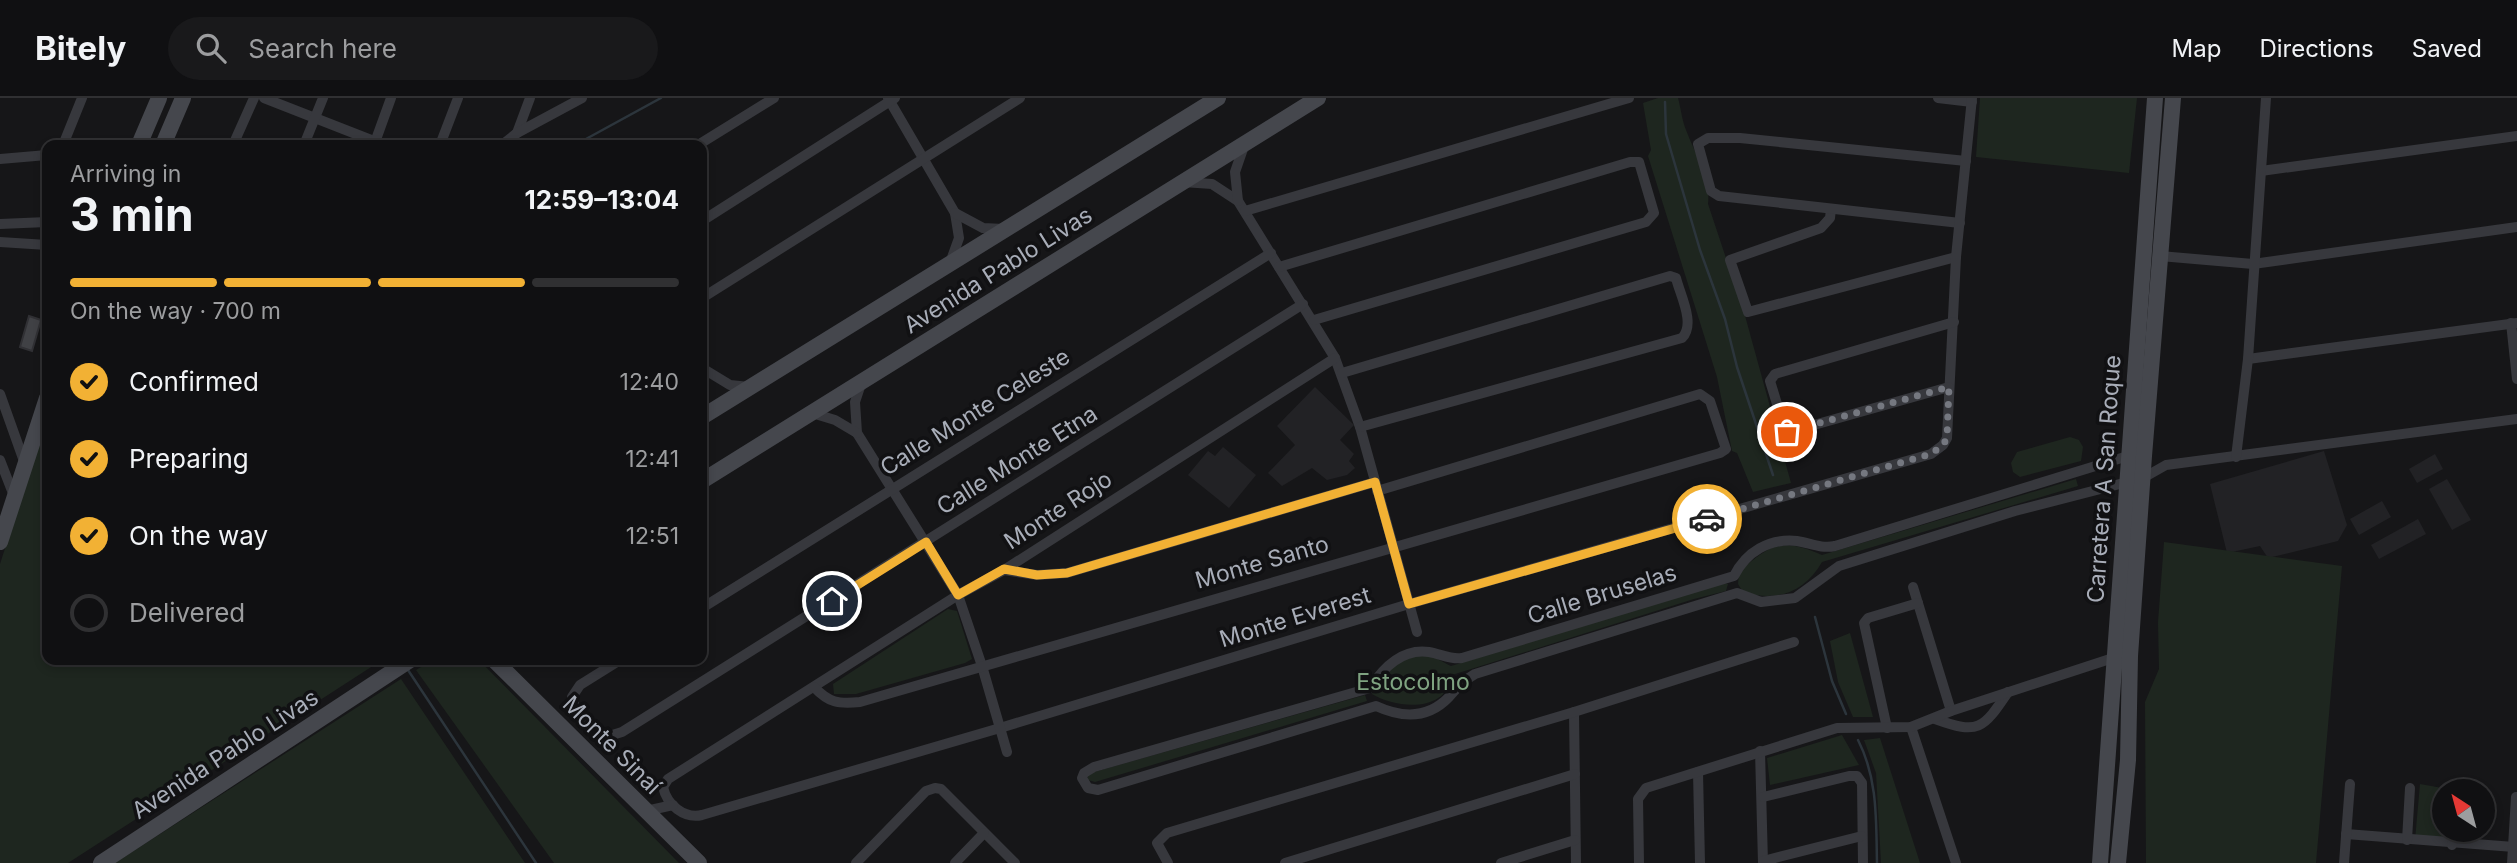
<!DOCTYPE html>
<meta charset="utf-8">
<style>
:root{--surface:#101012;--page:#19191b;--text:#f1f3f6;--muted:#9c9d9f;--line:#303032;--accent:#f2b134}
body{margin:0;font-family:Inter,sans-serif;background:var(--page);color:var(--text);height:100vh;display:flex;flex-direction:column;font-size:26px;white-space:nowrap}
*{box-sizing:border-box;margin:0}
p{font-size:23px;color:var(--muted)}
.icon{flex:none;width:38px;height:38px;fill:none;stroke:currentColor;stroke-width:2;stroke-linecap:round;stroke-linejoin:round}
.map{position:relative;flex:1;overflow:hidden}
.details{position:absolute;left:42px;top:42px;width:665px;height:525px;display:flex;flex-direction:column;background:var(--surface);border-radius:14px;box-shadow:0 4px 10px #0003,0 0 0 2px var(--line)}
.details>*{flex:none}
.needle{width:46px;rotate:324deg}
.controls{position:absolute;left:2432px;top:681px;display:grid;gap:14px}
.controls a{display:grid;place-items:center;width:63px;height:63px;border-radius:50%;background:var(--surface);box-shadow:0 4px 10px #0003,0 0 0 2px var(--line);font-size:35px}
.pin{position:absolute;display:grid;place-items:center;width:60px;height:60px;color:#fff;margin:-30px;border:4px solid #fff;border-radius:50%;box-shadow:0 2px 7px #0007}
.courier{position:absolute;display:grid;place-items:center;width:70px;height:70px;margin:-35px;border:5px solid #f2b134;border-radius:50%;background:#fff;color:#222;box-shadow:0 2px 9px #0007}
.overview em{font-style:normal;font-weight:700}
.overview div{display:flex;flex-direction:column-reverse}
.overview{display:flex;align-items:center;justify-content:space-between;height:119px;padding:0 28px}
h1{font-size:46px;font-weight:700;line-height:52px}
.bar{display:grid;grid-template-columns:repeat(4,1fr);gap:10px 7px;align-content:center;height:84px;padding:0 28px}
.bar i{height:9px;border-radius:5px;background:var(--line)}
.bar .active{background:var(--accent)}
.bar p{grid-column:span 4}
ol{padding:0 28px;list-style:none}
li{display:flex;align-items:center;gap:21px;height:77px}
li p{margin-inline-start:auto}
li .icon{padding:7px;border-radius:50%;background:var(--accent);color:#111;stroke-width:4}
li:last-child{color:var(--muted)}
li i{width:38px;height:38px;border:4px solid var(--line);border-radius:50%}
header{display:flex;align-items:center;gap:42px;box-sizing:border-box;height:98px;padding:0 35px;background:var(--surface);border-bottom:2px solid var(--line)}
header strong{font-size:33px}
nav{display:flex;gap:38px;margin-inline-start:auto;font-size:24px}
.search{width:490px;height:63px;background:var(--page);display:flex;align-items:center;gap:18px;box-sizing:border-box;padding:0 24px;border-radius:38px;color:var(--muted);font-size:26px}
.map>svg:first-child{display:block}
.built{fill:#222225}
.green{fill:#1e261f}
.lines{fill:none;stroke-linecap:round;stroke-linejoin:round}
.stream{stroke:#2c353c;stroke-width:2.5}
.building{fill:#404145;stroke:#303034;stroke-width:2}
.street{stroke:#37383d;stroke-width:10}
.secondary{stroke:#45474d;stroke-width:16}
.done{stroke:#757880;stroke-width:7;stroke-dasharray:0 12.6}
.route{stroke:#f2b134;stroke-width:9}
.labels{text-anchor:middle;stroke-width:7;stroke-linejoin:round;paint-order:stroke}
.street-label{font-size:23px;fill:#a8adb8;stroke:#111113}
.park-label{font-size:23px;fill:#7fa381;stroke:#111113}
</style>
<header>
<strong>Bitely</strong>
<div class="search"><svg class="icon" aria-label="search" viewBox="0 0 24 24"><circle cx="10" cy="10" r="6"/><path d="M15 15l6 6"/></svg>Search here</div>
<nav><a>Map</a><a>Directions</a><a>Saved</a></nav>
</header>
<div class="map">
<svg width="2517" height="765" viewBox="0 0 2517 765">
<rect width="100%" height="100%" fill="#161618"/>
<!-- built -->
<g class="built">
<path d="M 1315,289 L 1354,327 L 1340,342 L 1354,356 L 1349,363 L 1355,370 L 1347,377 L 1327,382 L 1312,370 L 1282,388 L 1268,375 L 1295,347 L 1277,328 Z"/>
<path d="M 1223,349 L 1256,377 L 1229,410 L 1188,377 L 1208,353 L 1215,358 Z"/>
<path d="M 2324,353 L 2347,427 L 2338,443 L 2268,460 L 2260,448 L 2227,455 L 2210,386 Z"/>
<path d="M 2435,356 L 2443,371 L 2417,385 L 2409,371 Z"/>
<path d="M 2447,381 L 2471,422 L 2452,432 L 2429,391 Z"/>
<path d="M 2382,403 L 2391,419 L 2359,437 L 2350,421 Z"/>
<path d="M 2418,421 L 2426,436 L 2379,461 L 2371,447 Z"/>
</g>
<!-- green -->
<g class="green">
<path d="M 1658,0 L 1678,0 C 1681,11 1682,22 1686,32 C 1695,56 1711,80 1708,106 L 1744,214 L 1791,385 L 1753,394 L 1737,355 L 1732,353 L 1717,279 L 1648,58 L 1651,52 L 1643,5 Z"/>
<path d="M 1980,0 L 2137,0 L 2129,75 L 1976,59 Z"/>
<path d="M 47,320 L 47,562 L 382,562 L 68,765 L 0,765 L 0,466 Z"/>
<path d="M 2070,339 L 2079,342 L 2083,349 L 2081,363 L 2020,379 L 2013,374 L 2011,365 L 2017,354 Z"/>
<path d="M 2076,381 L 2078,388 L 1822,464 C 1804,495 1777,504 1743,494 L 1738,486 L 1739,474 C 1771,445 1783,440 1822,457 Z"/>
<path d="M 2164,444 L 2342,468 L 2316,765 L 2146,765 L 2145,604 L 2159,571 L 2158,524 Z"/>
<path d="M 1724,485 L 1728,486 L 1726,493 L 1694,501 L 1452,577 C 1447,615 1397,611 1372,596 C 1377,577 1404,557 1425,557 C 1433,557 1444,565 1451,568 Z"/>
<path d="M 948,511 L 957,513 L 972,561 L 965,565 L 856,596 L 834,596 L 833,586 Z"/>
<path d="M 1850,535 L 1873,619 L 1853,619 L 1838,584 L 1830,543 Z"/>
<path d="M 433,562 L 479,562 L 679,765 L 554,765 L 416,572 Z"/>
<path d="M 401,581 L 525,765 L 115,765 Z"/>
<path d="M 1365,597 L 1367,603 L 1095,684 L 1088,682 L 1087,676 Z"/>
<path d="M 1842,637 L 1859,667 L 1770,687 L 1767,660 Z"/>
<path d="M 1880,640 L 1920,765 L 1881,765 L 1876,675 L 1864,642 Z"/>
<path d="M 2420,686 L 2448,691 L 2445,693 L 2445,740 L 2415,742 Z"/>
</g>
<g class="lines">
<!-- stream -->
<g class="stream">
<path d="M 1665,4 L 1666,36 L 1700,152 L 1725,221 L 1737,269 L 1773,377"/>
<path d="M 575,47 L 661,0"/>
<path d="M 1815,519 L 1832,583 L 1846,616"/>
<path d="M 408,572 L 536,765"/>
<path d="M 1858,642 C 1878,681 1876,722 1877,765"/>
</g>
</g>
<!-- building -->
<path class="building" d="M 29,218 L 41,222 L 32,253 L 20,249 Z"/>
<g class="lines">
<!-- street -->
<g class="street">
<path d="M 264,0 L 384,47"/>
<path d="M 888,0 L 955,115 L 959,140 L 950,165"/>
<path d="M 1938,0 L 1972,4"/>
<path d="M 517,35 L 530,0"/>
<path d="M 63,47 L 82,0"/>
<path d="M 233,47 L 254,0"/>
<path d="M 304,47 L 323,0"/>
<path d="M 374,47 L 391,0"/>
<path d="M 440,47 L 458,0"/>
<path d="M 502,47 L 517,35 L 582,0"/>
<path d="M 698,47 L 774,0"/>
<path d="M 0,61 L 47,57"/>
<path d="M 2261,73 L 2517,38"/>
<path d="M 1183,84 L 1212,86 L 1238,103 L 1335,260 L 1360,329 L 1417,534"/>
<path d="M 1238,103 L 1235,74 L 1245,45"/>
<path d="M 1831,111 L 1830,120 L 1821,130 L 1730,162 L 1748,214 L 1956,159"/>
<path d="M 1245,113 L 1629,0"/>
<path d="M 955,115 L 983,130 L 1004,131"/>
<path d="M 702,123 L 895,0"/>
<path d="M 1960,125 L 1719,98 L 1711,93 L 1698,46 L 1708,40 L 1740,40 L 1966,63"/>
<path d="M 0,126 L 47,124"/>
<path d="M 0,144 L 47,147"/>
<path d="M 2160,158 L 2253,166 L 2517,129"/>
<path d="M 1279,169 L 1630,64 L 1639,64 L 1654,115 L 1646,124 L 1314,222"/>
<path d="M 702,200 L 1020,0"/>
<path d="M 2511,225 L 2517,281"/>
<path d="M 1335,260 L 1004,472 L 958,497 L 668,681 L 663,689 C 667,707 684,721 702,717 L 1000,630 L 1409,506 L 1931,356 L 1943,347 L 1947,340 L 1956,159 L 1972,0"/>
<path d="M 2248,261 L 2517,225"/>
<path d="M 702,270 L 730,287 L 749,289"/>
<path d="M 1342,275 L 1670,178 L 1676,180 C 1680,197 1696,226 1682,240 L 1360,329"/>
<path d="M 861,286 L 855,304 L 857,335 L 958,497 L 982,568 L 1007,654"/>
<path d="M 1949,289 L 1789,334 L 1785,332 L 1770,283 L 1775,276 L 1954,224"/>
<path d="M 702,293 L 702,301"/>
<path d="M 0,296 L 25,366"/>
<path d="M 812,315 L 835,322 L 857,335"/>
<path d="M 2128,358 L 1835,448 C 1821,451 1810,445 1797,443 C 1769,440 1746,454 1734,478 L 1462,560 C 1451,562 1441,556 1429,554 C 1402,550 1383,570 1370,590 L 1094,669 L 1084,675 L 1082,680 L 1088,690 L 1098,692 L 1376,608 C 1402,620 1428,621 1449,599 C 1457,590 1464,582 1475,576 L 1737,495 L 1761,504 L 1795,500 L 1839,468 L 2015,413 L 2143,380 L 2166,367 L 2517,321"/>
<path d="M 2236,359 L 2248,261 L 2266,0"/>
<path d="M 0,362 L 14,398"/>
<path d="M 1004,472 L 1037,477 L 1067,475 L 1375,384"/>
<path d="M 1913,489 L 1951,613"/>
<path d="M 702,510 L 1271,155"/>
<path d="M 620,562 L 580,587 L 572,599 C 575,616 593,632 609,638 L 622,634 L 1303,206"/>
<path d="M 814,589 C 829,605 838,606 860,604 L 1720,355 L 1726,351 L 1710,303 L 1700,296 L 1377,393"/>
<path d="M 1574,614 L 1576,765"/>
<path d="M 1935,621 C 1979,637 1983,631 2008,594"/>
<path d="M 1911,629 L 1956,765"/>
<path d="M 1887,630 L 1864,525 L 1868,520 L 1918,505"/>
<path d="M 1760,653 L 1763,765"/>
<path d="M 1698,674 L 1700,765"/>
<path d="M 1763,699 L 1849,678 L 1857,678 L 1862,685 L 1863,765"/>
<path d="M 646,713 L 673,707"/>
<path d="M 2346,736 L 2514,749"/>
<path d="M 2407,742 L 2410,690"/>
<path d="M 2452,747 L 2453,732"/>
<path d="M 1763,763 L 1862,738"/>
<path d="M 856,765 L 926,693 L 935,690 L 941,691 L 1015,765"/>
<path d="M 955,765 L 984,735"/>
<path d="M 1168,765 L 1157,745 L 1167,735 L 1574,614 L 1794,544"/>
<path d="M 1285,765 L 1575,676"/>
<path d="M 1501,765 L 1575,742"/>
<path d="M 1639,765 L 1638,701 L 1646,690 L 1837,630 L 1911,629 L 1951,613 L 2113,560"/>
<path d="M 2344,765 L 2350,686"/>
<path d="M 2512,765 L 2516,699"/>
</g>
<!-- secondary -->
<g class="secondary">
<path d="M 139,47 L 159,0"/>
<path d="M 163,47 L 183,0"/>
<path d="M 702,319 L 1218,0"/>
<path d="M 702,383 L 1318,0"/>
<path d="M 0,444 L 47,300"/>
<path d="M 494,562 L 699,765"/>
<path d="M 101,765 L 410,562"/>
<path d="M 2100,765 L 2155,0"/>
<path d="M 2118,765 L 2128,662 L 2130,558 L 2144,358 L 2173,0"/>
</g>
</g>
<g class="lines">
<!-- done -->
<path class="done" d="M 1707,421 L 1931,356 L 1943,347 L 1947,340 L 1949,289 L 1787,334"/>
<!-- route -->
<path class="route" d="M 832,503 L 926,444 L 958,497 L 1004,471 L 1037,477 L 1067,475 L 1375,384 L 1409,506 L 1707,421"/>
</g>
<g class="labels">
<!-- street labels -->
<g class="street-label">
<text transform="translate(998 172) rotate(-32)" y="8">Avenida Pablo Livas</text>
<text transform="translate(975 314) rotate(-32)" y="8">Calle Monte Celeste</text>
<text transform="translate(1017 362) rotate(-32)" y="8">Calle Monte Etna</text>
<text transform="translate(2104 381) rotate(-86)" y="8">Carretera A San Roque</text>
<text transform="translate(1058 412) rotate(-33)" y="8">Monte Rojo</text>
<text transform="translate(1262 464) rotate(-16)" y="8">Monte Santo</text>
<text transform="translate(1602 496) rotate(-17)" y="8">Calle Bruselas</text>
<text transform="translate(1295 519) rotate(-17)" y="8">Monte Everest</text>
<text transform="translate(612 647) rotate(45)" y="8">Monte Sinaí</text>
<text transform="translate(225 656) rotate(-33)" y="8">Avenida Pablo Livas</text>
</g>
<!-- park labels -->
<g class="park-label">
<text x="1413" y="592">Estocolmo</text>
</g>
</g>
</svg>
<div class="controls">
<a><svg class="needle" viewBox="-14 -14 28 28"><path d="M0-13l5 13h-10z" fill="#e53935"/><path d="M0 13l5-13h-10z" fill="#9c9d9f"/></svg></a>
</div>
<div class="pin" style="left:1787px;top:334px;background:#ea580c"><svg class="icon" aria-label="bag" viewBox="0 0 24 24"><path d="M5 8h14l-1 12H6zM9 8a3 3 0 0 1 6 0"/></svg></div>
<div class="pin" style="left:832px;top:503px;background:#1f2937"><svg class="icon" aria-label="home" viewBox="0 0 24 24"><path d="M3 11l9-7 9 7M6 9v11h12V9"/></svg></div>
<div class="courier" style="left:1707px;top:421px"><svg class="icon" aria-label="car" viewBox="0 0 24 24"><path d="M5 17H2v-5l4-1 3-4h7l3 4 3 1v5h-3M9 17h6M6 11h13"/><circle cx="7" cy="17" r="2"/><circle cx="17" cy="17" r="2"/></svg></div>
<section class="details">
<div class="overview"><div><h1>3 min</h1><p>Arriving in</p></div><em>12:59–13:04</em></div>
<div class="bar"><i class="active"></i><i class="active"></i><i class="active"></i><i></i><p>On the way · 700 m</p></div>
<ol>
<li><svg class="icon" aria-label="check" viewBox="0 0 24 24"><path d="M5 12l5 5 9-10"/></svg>Confirmed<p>12:40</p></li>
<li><svg class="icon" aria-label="check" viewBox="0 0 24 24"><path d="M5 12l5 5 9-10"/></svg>Preparing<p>12:41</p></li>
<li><svg class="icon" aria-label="check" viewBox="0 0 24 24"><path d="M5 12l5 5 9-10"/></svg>On the way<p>12:51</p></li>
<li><i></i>Delivered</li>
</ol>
</section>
</div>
